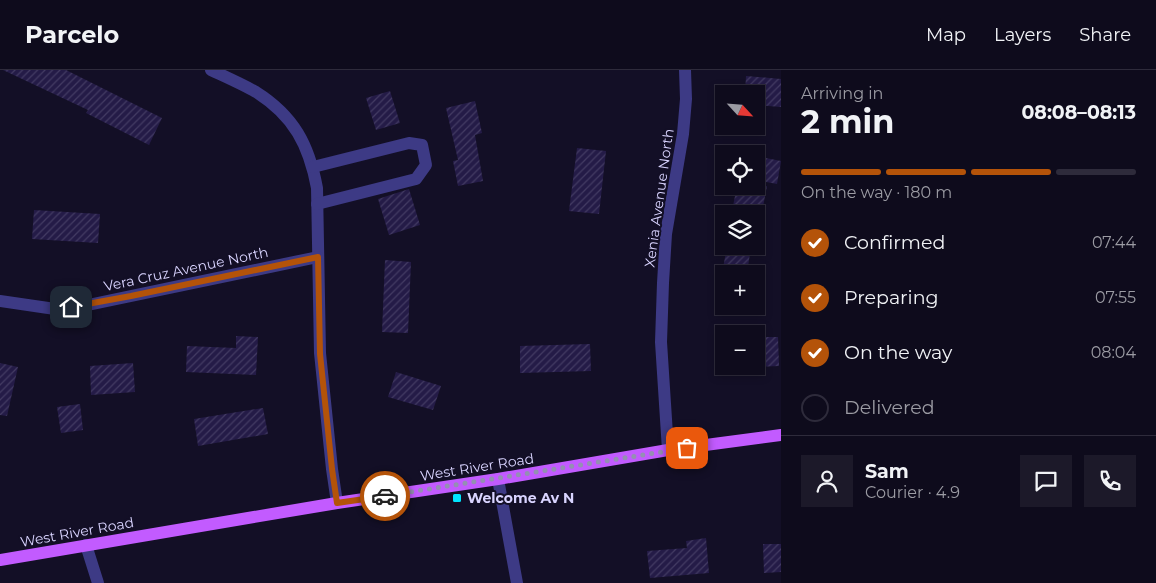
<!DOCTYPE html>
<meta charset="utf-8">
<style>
:root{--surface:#0e0b1c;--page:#1c1929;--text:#f1f3f6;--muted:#9b9ba3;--line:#2e2b3b;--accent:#b45309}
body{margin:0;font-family:Montserrat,sans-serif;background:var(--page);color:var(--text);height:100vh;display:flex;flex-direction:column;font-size:19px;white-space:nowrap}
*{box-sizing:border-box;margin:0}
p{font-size:16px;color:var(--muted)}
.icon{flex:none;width:28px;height:28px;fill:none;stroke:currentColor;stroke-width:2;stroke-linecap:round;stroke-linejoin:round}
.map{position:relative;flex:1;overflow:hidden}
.details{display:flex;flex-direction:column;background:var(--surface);width:375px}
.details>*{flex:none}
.needle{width:32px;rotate:116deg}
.fabs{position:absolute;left:715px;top:15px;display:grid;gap:10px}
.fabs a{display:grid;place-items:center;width:50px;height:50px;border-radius:0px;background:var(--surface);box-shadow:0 2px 8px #0003,0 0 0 1px var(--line);font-size:25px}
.pin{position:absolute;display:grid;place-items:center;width:42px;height:42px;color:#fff;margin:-21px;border-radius:10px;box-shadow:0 2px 8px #0006}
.courier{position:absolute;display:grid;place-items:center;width:50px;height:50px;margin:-25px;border:4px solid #b45309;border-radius:50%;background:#fff;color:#222;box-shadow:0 1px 6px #0007}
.overview em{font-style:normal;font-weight:700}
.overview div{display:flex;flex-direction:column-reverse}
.overview{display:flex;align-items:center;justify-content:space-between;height:85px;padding:0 20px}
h1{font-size:32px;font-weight:700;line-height:38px}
.bar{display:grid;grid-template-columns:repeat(4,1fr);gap:8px 5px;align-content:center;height:60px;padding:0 20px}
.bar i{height:6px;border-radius:4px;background:var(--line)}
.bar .on{background:var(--accent)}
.bar p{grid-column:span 4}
.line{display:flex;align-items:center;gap:12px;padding:0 20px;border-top:1px solid var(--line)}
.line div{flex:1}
.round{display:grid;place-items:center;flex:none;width:52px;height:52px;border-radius:0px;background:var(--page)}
ol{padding:0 20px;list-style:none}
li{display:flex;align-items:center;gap:15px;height:55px}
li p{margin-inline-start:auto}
li .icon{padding:5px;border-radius:50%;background:var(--accent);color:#fff;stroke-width:4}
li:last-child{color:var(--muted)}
li i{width:28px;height:28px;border:2px solid var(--line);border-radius:50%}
header{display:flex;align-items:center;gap:30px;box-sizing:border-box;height:70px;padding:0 25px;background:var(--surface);border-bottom:1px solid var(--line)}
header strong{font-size:24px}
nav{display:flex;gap:28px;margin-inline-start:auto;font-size:18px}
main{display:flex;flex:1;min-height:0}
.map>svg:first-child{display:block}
.building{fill:url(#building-hatch)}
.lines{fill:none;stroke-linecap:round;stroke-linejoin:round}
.minor{stroke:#3d3a85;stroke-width:12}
.major{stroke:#c25bff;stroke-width:12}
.done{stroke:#948fb3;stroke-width:5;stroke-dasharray:0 9}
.route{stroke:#b45309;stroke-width:6}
.poi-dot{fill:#00e5ff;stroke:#130f26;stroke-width:2}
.labels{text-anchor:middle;stroke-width:4;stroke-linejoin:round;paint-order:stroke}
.street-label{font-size:14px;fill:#d9d4ff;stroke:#130f26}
.poi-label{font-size:14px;font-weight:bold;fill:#d9d4ff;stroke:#130f26;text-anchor:start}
</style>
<header>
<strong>Parcelo</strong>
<nav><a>Map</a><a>Layers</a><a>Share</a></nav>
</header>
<main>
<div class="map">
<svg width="781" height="513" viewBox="0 0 781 513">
<defs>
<pattern id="building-hatch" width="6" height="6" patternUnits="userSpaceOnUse" patternTransform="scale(1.25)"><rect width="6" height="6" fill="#241b47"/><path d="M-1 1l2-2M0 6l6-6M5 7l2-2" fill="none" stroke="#433b63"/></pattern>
</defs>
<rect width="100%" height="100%" fill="#130f26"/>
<!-- building -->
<g class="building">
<path d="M 3,0 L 66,0 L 162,48 L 149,75 L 86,43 L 88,40 Z"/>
<path d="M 746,6 L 781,9 L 781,37 L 756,35 L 756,24 L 745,24 Z"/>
<path d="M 390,21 L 400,53 L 376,60 L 366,28 Z"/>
<path d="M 475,31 L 482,63 L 475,65 L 483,111 L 458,116 L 453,91 L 458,90 L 446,38 Z"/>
<path d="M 577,78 L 606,81 L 599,144 L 569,141 Z"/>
<path d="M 756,86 L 781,91 L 777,114 L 756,110 Z"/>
<path d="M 737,116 L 767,116 L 761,147 L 756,146 L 756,144 L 746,144 L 732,141 Z"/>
<path d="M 409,119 L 420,155 L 389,165 L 378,129 Z"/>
<path d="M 34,140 L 100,144 L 98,173 L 32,169 Z"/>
<path d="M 727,176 L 751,176 L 747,204 L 722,204 Z"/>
<path d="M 385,190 L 411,192 L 408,263 L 382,262 Z"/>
<path d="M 236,266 L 258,267 L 256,305 L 186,302 L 187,276 L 236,278 Z"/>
<path d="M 756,267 L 778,267 L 779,296 L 756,297 Z"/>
<path d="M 590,274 L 591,301 L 520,303 L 520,276 Z"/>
<path d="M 0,293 L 18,297 L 7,346 L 0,345 Z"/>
<path d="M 133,293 L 135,322 L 91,325 L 90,296 Z"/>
<path d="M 396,302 L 441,316 L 433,340 L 388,327 Z"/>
<path d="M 80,334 L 83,360 L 61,363 L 57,337 Z"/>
<path d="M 263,338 L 268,364 L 198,376 L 194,349 Z"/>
<path d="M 706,468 L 709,503 L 650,508 L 647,481 L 687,478 L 686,471 Z"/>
<path d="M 763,474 L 781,474 L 781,502 L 764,503 Z"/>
</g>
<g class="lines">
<!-- minor -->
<g class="minor">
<path d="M 211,0 C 226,7 242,14 256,22 C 294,46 309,75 317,118 L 320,283 L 332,399 L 337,433"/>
<path d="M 313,97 L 409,73 L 422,75 L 426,95 L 416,109 L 317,134"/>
<path d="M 0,231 L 55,239 L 88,235 L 318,187"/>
<path d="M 668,380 L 661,272 L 663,213 L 666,164 L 683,64 L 686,29 L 685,0"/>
<path d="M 498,409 L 517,513"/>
<path d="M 86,475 L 98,513"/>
</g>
<!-- major -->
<path class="major" d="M 0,490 L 337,433 L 498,409 L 668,380 L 781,365"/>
</g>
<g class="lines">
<!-- done -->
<path class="done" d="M 385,426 L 687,378"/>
<!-- route -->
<path class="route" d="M 71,237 L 131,226 L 318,187 L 320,284 L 332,399 L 337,433 L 385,426"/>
</g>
<!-- markers -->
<rect class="poi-dot" x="452" y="423" width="10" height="10" rx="2.5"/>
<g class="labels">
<!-- street labels -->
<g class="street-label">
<text transform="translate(659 128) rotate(-82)" y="5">Xenia Avenue North</text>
<text transform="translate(186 199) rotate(-12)" y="5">Vera Cruz Avenue North</text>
<text transform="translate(477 397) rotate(-9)" y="5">West River Road</text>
<text transform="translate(77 462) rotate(-10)" y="5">West River Road</text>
</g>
<!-- poi labels -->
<g class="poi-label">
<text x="467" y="433">Welcome Av N</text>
</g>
</g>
</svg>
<div class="fabs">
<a><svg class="needle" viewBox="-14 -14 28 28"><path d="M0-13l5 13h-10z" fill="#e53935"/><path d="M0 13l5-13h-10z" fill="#9b9ba3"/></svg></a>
<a><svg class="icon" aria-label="locate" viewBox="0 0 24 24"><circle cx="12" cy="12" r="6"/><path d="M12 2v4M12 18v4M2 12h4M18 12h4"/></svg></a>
<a><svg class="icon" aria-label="layers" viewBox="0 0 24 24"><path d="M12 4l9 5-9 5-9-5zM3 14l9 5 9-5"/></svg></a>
<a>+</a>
<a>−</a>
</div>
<div class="pin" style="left:687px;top:378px;background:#ea580c"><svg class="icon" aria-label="bag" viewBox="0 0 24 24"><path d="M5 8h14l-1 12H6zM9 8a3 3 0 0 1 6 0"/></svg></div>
<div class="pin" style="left:71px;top:237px;background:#1f2937"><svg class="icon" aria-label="home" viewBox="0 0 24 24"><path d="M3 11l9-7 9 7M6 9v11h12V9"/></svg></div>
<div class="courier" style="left:385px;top:426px"><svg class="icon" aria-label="car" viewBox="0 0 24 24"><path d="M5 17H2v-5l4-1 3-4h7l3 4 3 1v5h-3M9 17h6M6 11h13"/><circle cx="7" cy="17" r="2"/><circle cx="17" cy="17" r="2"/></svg></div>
</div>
<section class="details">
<div class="overview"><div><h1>2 min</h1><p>Arriving in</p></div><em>08:08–08:13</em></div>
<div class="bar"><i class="on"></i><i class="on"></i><i class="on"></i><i></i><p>On the way · 180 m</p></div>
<ol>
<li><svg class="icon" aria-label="check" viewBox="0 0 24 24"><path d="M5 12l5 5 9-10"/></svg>Confirmed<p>07:44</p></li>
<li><svg class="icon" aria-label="check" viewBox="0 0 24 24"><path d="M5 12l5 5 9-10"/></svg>Preparing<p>07:55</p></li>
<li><svg class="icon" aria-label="check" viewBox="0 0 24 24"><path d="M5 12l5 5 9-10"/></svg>On the way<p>08:04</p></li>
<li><i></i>Delivered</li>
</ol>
<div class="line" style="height:90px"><a class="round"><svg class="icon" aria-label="person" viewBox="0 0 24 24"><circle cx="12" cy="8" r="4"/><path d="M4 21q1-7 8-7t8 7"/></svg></a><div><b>Sam</b><p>Courier · 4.9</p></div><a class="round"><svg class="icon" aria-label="chat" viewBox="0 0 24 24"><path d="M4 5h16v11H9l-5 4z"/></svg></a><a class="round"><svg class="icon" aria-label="phone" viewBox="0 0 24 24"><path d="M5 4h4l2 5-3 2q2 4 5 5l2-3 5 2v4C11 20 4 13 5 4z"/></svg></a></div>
</section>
</main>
